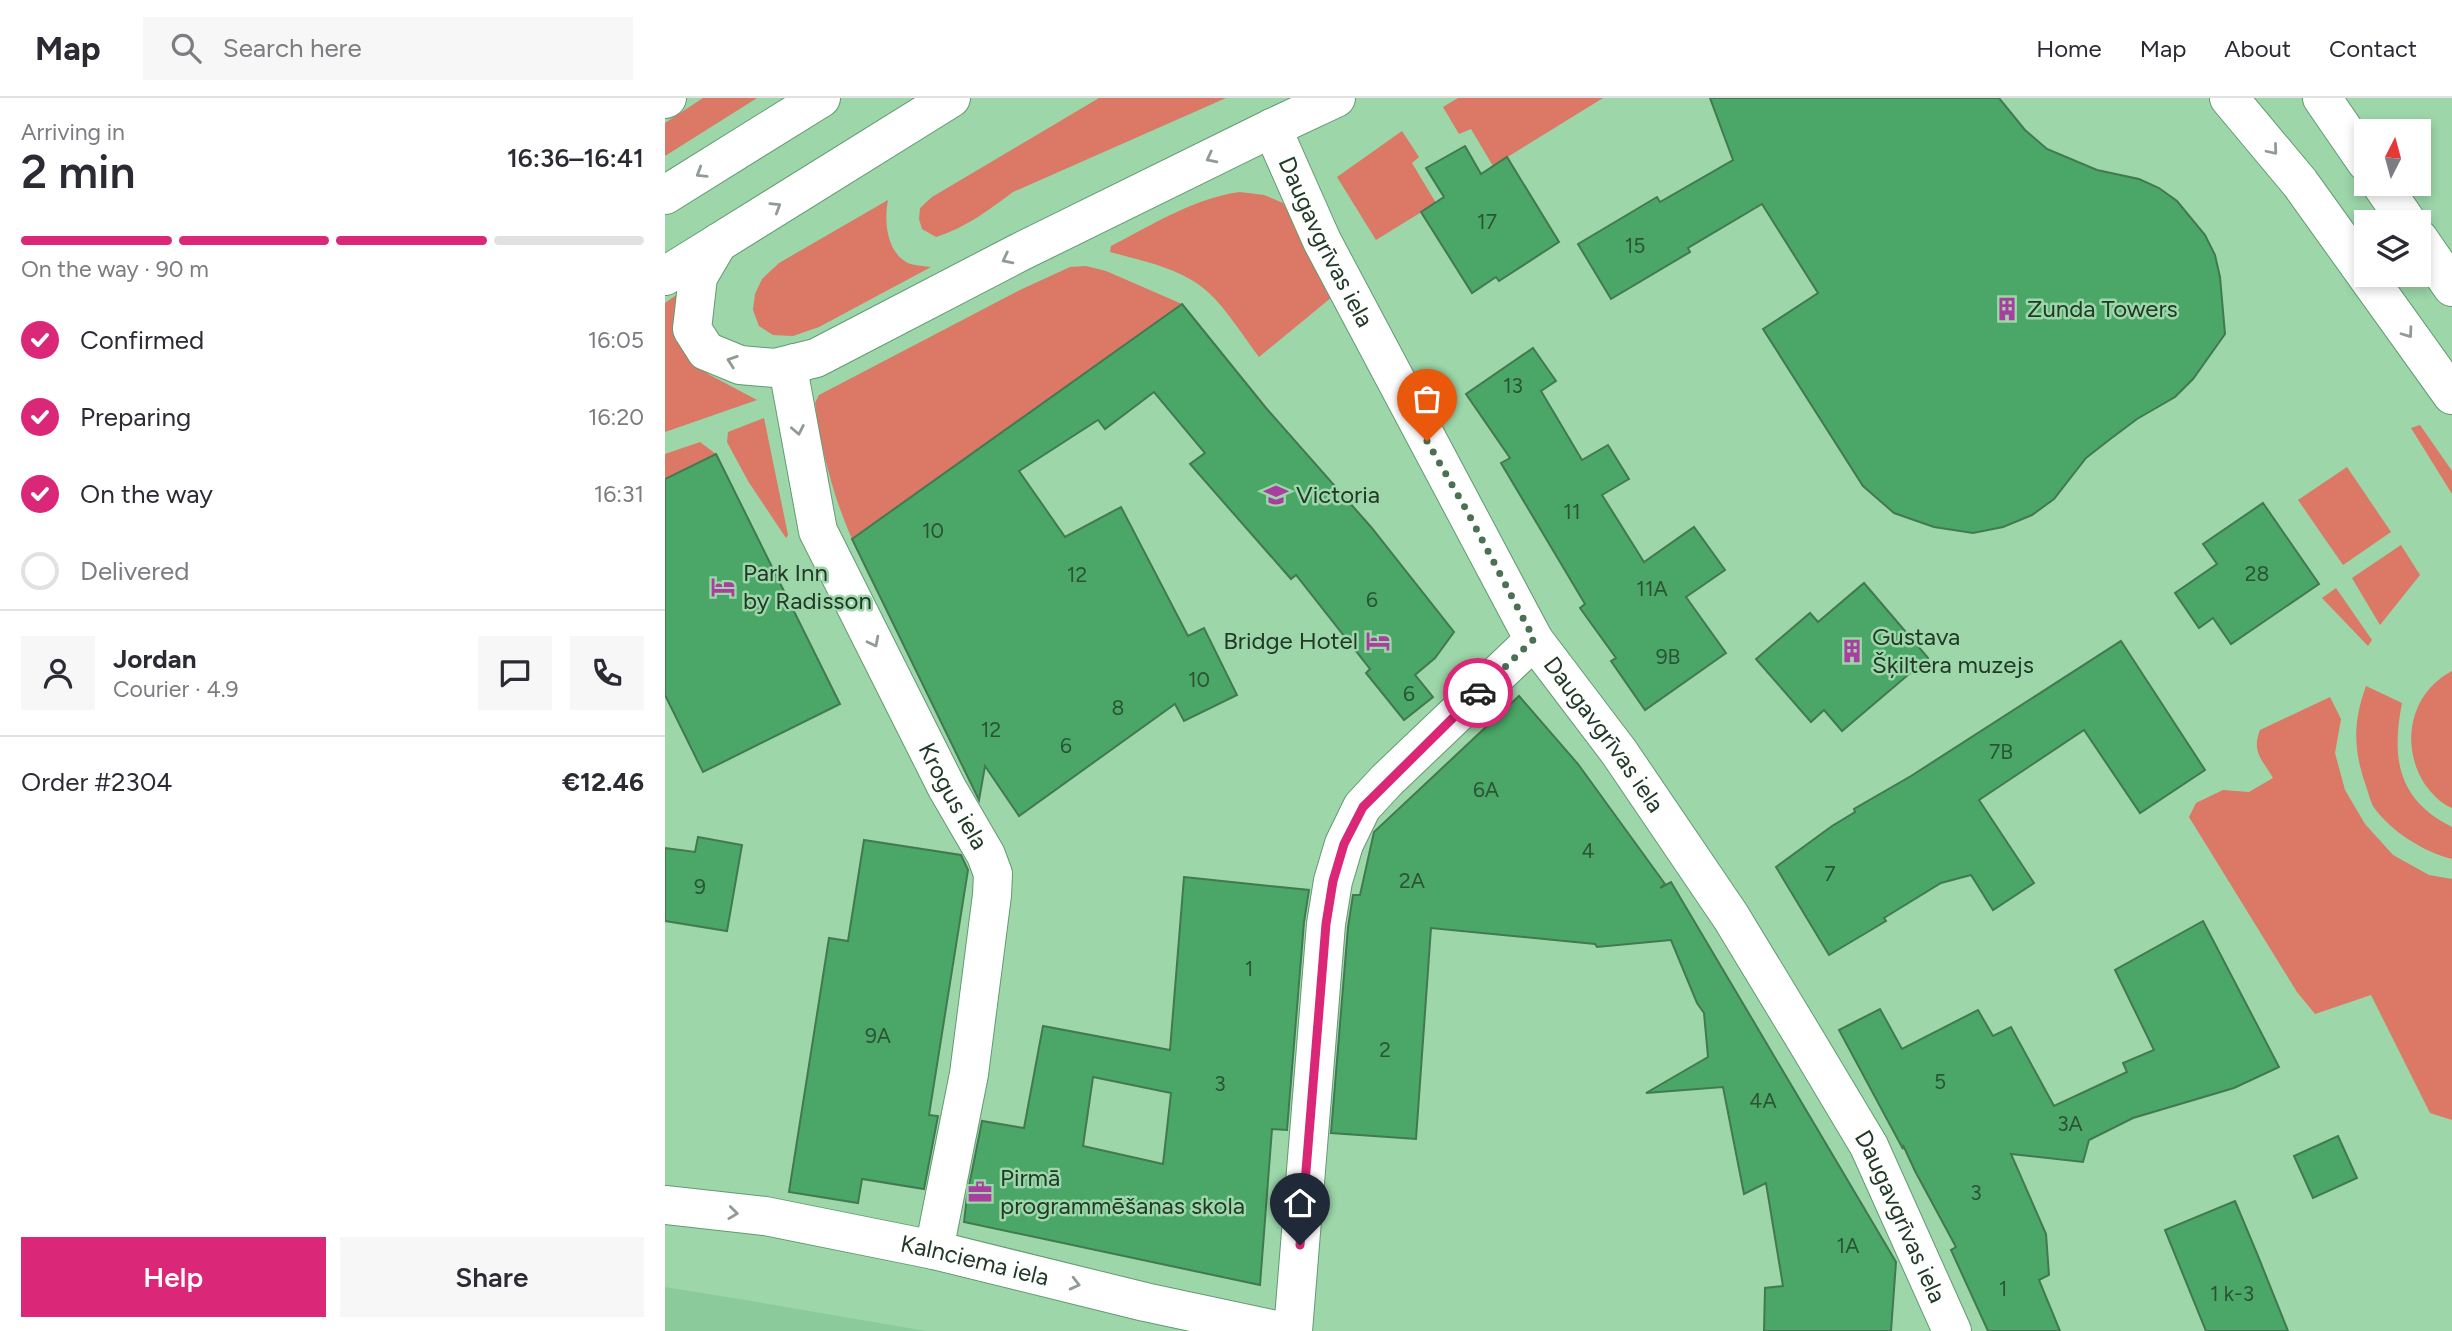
<!DOCTYPE html>
<meta charset="utf-8">
<style>
:root{--surface:#fff;--page:#f7f7f7;--text:#2b2b33;--muted:#7c7c81;--line:#e1e1e2;--accent:#db2777}
body{margin:0;font-family:Figtree,sans-serif;background:var(--page);color:var(--text);height:100vh;display:flex;flex-direction:column;font-size:26px;white-space:nowrap}
*{box-sizing:border-box;margin:0}
p{font-size:23px;color:var(--muted)}
.icon{flex:none;width:38px;height:38px;fill:none;stroke:currentColor;stroke-width:2;stroke-linecap:round;stroke-linejoin:round}
.map{position:relative;flex:1;overflow:hidden}
.sheet{display:flex;flex-direction:column;background:var(--surface);width:665px}
.sheet>*{flex:none}
.needle{width:46px;rotate:6deg}
.controls{position:absolute;left:1689px;top:21px;display:grid;gap:14px}
.controls a{display:grid;place-items:center;width:77px;height:77px;border-radius:0px;background:var(--surface);box-shadow:0 4px 10px #0003;font-size:35px}
.pin{position:absolute;display:grid;place-items:center;width:60px;height:60px;color:#fff;margin:-72px -30px;border-radius:50% 50% 50% 0;rotate:-45deg;box-shadow:0 0 7px #0007}
.pin .icon{rotate:45deg}
.courier{position:absolute;display:grid;place-items:center;width:70px;height:70px;margin:-35px;border:5px solid #db2777;border-radius:50%;background:#fff;color:#222;box-shadow:0 2px 9px #0007}
.summary em{font-style:normal;font-weight:600}
.summary div{display:flex;flex-direction:column-reverse}
.summary{display:flex;align-items:center;justify-content:space-between;height:119px;padding:0 21px}
h1{font-size:46px;font-weight:600;line-height:52px}
.bar{display:grid;grid-template-columns:repeat(4,1fr);gap:10px 7px;align-content:center;height:84px;padding:0 21px}
.bar i{height:9px;border-radius:5px;background:var(--line)}
.bar .on{background:var(--accent)}
.bar p{grid-column:span 4}
.line{display:flex;align-items:center;gap:18px;padding:0 21px;border-top:2px solid var(--line)}
.line div{flex:1}
.round{display:grid;place-items:center;flex:none;width:74px;height:74px;border-radius:0px;background:var(--page)}
ol{padding:0 21px;list-style:none}
li{display:flex;align-items:center;gap:21px;height:77px}
li p{margin-inline-start:auto}
li .icon{padding:7px;border-radius:50%;background:var(--accent);color:#fff;stroke-width:4}
li:last-child{color:var(--muted)}
li i{width:38px;height:38px;border:4px solid var(--line);border-radius:50%}
.button{display:flex;gap:14px;margin-top:auto;padding:14px 21px}
.button a{flex:1;height:80px;border-radius:0px;background:var(--accent);color:#fff;font-size:28px;font-weight:600;line-height:80px;text-align:center}
.button a+a{background:var(--page);color:var(--text)}
header{display:flex;align-items:center;gap:42px;box-sizing:border-box;height:98px;padding:0 35px;background:var(--surface);border-bottom:2px solid var(--line)}
header strong{font-size:33px}
nav{display:flex;gap:38px;margin-inline-start:auto;font-size:24px}
.search{width:490px;height:63px;background:var(--page);display:flex;align-items:center;gap:18px;box-sizing:border-box;padding:0 24px;border-radius:0px;color:var(--muted);font-size:26px}
main{display:flex;flex:1;min-height:0}
.map>svg:first-child{display:block}
.built{fill:#8bca9a}
.green{fill:#db7866}
.building{fill:#4aa767;stroke:#427951;stroke-width:2;fill-rule:evenodd}
.lines{fill:none;stroke-linecap:round;stroke-linejoin:round}
.minor-casing{stroke:#629a71;stroke-width:40}
.major-casing{stroke:#629a71;stroke-width:40}
.minor{stroke:#fff;stroke-width:38}
.major{stroke:#fff;stroke-width:38}
.oneway{stroke:#909c93}
.done{stroke:#4c7054;stroke-width:7;stroke-dasharray:0 12.6}
.route{stroke:#db2777;stroke-width:9}
.labels{text-anchor:middle;stroke-width:5;stroke-linejoin:round;paint-order:stroke}
.number-label{font-size:21px;fill:#2b5437}
.street-label{font-size:24px;fill:#213927;stroke:#9cd6a9}
.poi-label{font-size:24px;fill:#213927;stroke:#9cd6a9;text-anchor:start}
</style>
<header>
<strong>Map</strong>
<div class="search"><svg class="icon" aria-label="search" viewBox="0 0 24 24"><circle cx="10" cy="10" r="6"/><path d="M15 15l6 6"/></svg>Search here</div>
<nav><a>Home</a><a>Map</a><a>About</a><a>Contact</a></nav>
</header>
<main>
<section class="sheet">
<div class="summary"><div><h1>2 min</h1><p>Arriving in</p></div><em>16:36–16:41</em></div>
<div class="bar"><i class="on"></i><i class="on"></i><i class="on"></i><i></i><p>On the way · 90 m</p></div>
<ol>
<li><svg class="icon" aria-label="check" viewBox="0 0 24 24"><path d="M5 12l5 5 9-10"/></svg>Confirmed<p>16:05</p></li>
<li><svg class="icon" aria-label="check" viewBox="0 0 24 24"><path d="M5 12l5 5 9-10"/></svg>Preparing<p>16:20</p></li>
<li><svg class="icon" aria-label="check" viewBox="0 0 24 24"><path d="M5 12l5 5 9-10"/></svg>On the way<p>16:31</p></li>
<li><i></i>Delivered</li>
</ol>
<div class="line" style="height:126px"><a class="round"><svg class="icon" aria-label="person" viewBox="0 0 24 24"><circle cx="12" cy="8" r="4"/><path d="M4 21q1-7 8-7t8 7"/></svg></a><div><b>Jordan</b><p>Courier · 4.9</p></div><a class="round"><svg class="icon" aria-label="chat" viewBox="0 0 24 24"><path d="M4 5h16v11H9l-5 4z"/></svg></a><a class="round"><svg class="icon" aria-label="phone" viewBox="0 0 24 24"><path d="M5 4h4l2 5-3 2q2 4 5 5l2-3 5 2v4C11 20 4 13 5 4z"/></svg></a></div>
<div class="line" style="height:91px"><div>Order #2304</div><b>€12.46</b></div>
<div class="button"><a>Help</a><a>Share</a></div>
</section>
<div class="map">
<svg width="1787" height="1233" viewBox="0 0 1787 1233">
<rect width="100%" height="100%" fill="#9cd6a9"/>
<!-- built -->
<path class="built" d="M 0,1189 L 80,1202 L 261,1233 L 0,1233 Z"/>
<!-- green -->
<g class="green">
<path d="M 38,0 L 92,0 L 0,58 L 0,25 Z"/>
<path d="M 434,0 L 561,0 L 348,94 C 324,112 300,130 271,139 L 257,131 L 254,121 L 255,110 L 267,99 Z"/>
<path d="M 793,0 L 938,0 L 828,68 L 806,31 L 794,36 L 778,9 Z"/>
<path d="M 737,33 L 754,59 L 747,65 L 771,105 L 711,142 L 672,79 Z"/>
<path d="M 575,94 L 599,97 L 618,105 L 667,199 L 594,259 C 579,239 562,212 544,195 C 519,171 478,163 445,154 L 446,148 C 487,127 529,100 575,94 Z"/>
<path d="M 223,102 C 219,122 221,154 243,165 C 250,168 259,168 266,169 L 154,229 L 128,238 L 108,237 L 94,228 L 88,212 L 90,196 L 97,181 L 114,165 Z"/>
<path d="M 421,168 L 441,173 L 517,206 L 187,441 C 168,398 156,351 150,305 L 154,297 L 355,192 L 405,169 Z"/>
<path d="M 14,195 L 20,246 L 43,276 L 92,302 L 0,334 L 0,205 Z"/>
<path d="M 99,320 L 123,437 L 121,440 L 83,383 L 62,344 L 63,334 Z"/>
<path d="M 1755,327 L 1787,373 L 1787,396 L 1746,330 Z"/>
<path d="M 35,344 L 51,356 L 0,381 L 0,356 Z"/>
<path d="M 1682,369 L 1726,434 L 1678,467 L 1633,402 Z"/>
<path d="M 1736,447 L 1755,477 L 1715,527 L 1687,480 Z"/>
<path d="M 1671,490 L 1707,542 L 1703,548 L 1657,500 Z"/>
<path d="M 1787,573 L 1787,710 C 1776,706 1766,695 1759,685 C 1735,646 1745,595 1787,573 Z"/>
<path d="M 1701,588 L 1737,605 C 1726,661 1733,702 1787,729 L 1787,761 C 1759,754 1725,733 1708,708 C 1705,702 1703,694 1701,688 C 1688,651 1688,624 1701,588 Z"/>
<path d="M 1665,599 L 1676,621 L 1670,655 L 1680,692 L 1700,726 L 1728,757 L 1764,777 L 1787,781 L 1787,1022 L 1765,1015 L 1706,897 L 1650,916 L 1632,894 L 1524,719 L 1531,705 L 1558,692 L 1584,694 L 1608,680 C 1598,662 1586,655 1595,632 Z"/>
</g>
<!-- building -->
<g class="building">
<path d="M 1045,0 L 1334,0 L 1360,32 L 1382,51 L 1432,72 L 1474,81 L 1494,90 L 1512,103 L 1540,137 L 1550,157 L 1555,179 L 1560,236 L 1528,281 L 1510,299 L 1472,321 L 1444,342 L 1421,360 L 1389,401 L 1367,417 L 1338,429 L 1308,435 L 1269,429 L 1229,415 L 1198,388 L 1098,231 L 1153,195 L 1097,106 L 1023,150 L 1025,154 L 946,201 L 913,146 L 992,99 L 995,104 L 1068,62 Z"/>
<path d="M 800,48 L 816,76 L 842,59 L 894,144 L 834,183 L 831,179 L 807,195 L 756,114 L 779,99 L 761,70 Z"/>
<path d="M 517,206 L 601,310 L 706,429 L 789,534 L 770,560 L 750,577 L 768,599 L 739,622 L 701,575 L 705,571 L 631,477 L 626,481 L 525,366 L 540,355 L 489,294 L 440,331 L 433,322 L 354,373 L 400,439 L 456,409 L 523,538 L 539,530 L 572,597 L 519,623 L 510,606 L 354,718 L 320,668 L 314,702 L 187,441 Z"/>
<path d="M 868,250 L 891,283 L 876,293 L 917,362 L 943,347 L 964,381 L 937,397 L 979,464 L 1029,429 L 1060,472 L 1021,499 L 1061,555 L 980,612 L 946,563 L 951,560 L 915,510 L 920,506 L 836,365 L 845,360 L 801,296 Z"/>
<path d="M 51,356 L 175,606 L 38,674 L 0,597 L 0,381 Z"/>
<path d="M 1598,405 L 1654,486 L 1566,546 L 1548,520 L 1534,530 L 1510,495 L 1552,466 L 1538,446 Z"/>
<path d="M 1199,485 L 1263,560 L 1177,633 L 1159,612 L 1146,624 L 1091,561 L 1145,515 L 1153,524 Z"/>
<path d="M 1456,543 L 1540,672 L 1475,715 L 1419,632 L 1314,702 L 1369,785 L 1328,812 L 1306,777 L 1276,785 L 1219,820 L 1221,823 L 1164,857 L 1111,769 L 1167,728 L 1190,714 L 1189,711 L 1246,678 Z"/>
<path d="M 854,598 L 913,666 L 1000,786 L 995,790 L 1006,784 L 1231,1164 L 1226,1233 L 1099,1233 L 1100,1190 L 1118,1188 L 1101,1085 L 1079,1096 L 1058,989 L 981,995 L 1043,959 L 1039,915 L 1032,905 L 1006,842 L 932,849 L 930,846 L 766,830 L 751,1041 L 666,1035 L 683,829 L 688,797 L 695,797 L 709,734 Z"/>
<path d="M 33,739 L 77,747 L 62,833 L 0,823 L 0,750 L 30,754 Z"/>
<path d="M 199,742 L 296,757 L 303,772 L 264,1017 L 273,1018 L 259,1091 L 197,1081 L 193,1105 L 124,1094 L 164,840 L 183,843 Z"/>
<path d="M 519,779 L 644,792 L 639,824 L 622,1032 L 607,1031 L 595,1187 L 299,1124 L 302,1098 L 317,1023 L 359,1030 L 378,928 L 505,952 ZM 428,979 L 506,995 L 498,1066 L 418,1048 Z"/>
<path d="M 1538,823 L 1614,969 L 1569,990 L 1468,1020 L 1424,1042 L 1418,1064 L 1346,1056 L 1381,1136 L 1384,1177 L 1374,1182 L 1395,1233 L 1323,1233 L 1286,1152 L 1291,1149 L 1250,1073 L 1238,1047 L 1238,1051 L 1174,932 L 1215,911 L 1237,951 L 1313,912 L 1328,938 L 1346,929 L 1389,1008 L 1462,974 L 1458,965 L 1489,952 L 1450,872 Z"/>
<path d="M 1673,1038 L 1692,1080 L 1648,1100 L 1629,1058 Z"/>
<path d="M 1570,1103 L 1593,1158 L 1623,1233 L 1541,1233 L 1500,1132 Z"/>
</g>
<g class="lines">
<!-- minor casing -->
<g class="minor-casing">
<g id="minor">
<path id="s1" d="M 607,30 L 657,143 L 869,542 L 954,654 L 1066,819 L 1140,941 L 1204,1048 L 1287,1233"/>
<path id="s2" d="M 130,265 L 125,281 L 153,433 L 282,690 L 321,757 L 328,776 L 327,797 L 304,976 L 269,1152"/>
<path id="s3" d="M 0,1107 L 100,1118 L 269,1152 L 480,1204 L 616,1233"/>
<path d="M 628,1233 L 661,826 L 668,783 L 679,746 L 697,709 L 722,682 L 869,542"/>
</g>
</g>
<!-- major casing -->
<g class="major-casing">
<g id="major">
<path d="M 1564,0 L 1635,85 L 1787,297"/>
<path d="M 1657,0 L 1701,64"/>
<path d="M 0,1 L 2,0"/>
<path d="M 1716,86 L 1742,124"/>
<path d="M 0,97 L 156,0"/>
<path d="M 1754,141 L 1787,189"/>
<path d="M 53,145 L 33,179 L 27,231 L 41,253 L 75,267 L 110,270 L 151,260 L 355,154 L 607,30 L 671,0"/>
<path d="M 0,178 L 286,0"/>
</g>
</g>
<!-- minor -->
<use href="#minor" class="minor"/>
<!-- major -->
<use href="#major" class="major"/>
</g>
<!-- one-way arrows -->
<defs><path id="oneway-chevron" d="M-2-3.5L2.5 0L-2 3.5" fill="none" stroke-width="1.6" stroke-linecap="round" stroke-linejoin="round" transform="scale(1.75)"/></defs>
<g class="oneway">
<use href="#oneway-chevron" transform="translate(1608 52) rotate(50)"/>
<use href="#oneway-chevron" transform="translate(546 60) rotate(153)"/>
<use href="#oneway-chevron" transform="translate(36 75) rotate(148)"/>
<use href="#oneway-chevron" transform="translate(111 109) rotate(-32)"/>
<use href="#oneway-chevron" transform="translate(342 161) rotate(153)"/>
<use href="#oneway-chevron" transform="translate(1743 235) rotate(54)"/>
<use href="#oneway-chevron" transform="translate(67 263) rotate(-161)"/>
<use href="#oneway-chevron" transform="translate(133 332) rotate(79)"/>
<use href="#oneway-chevron" transform="translate(209 544) rotate(63)"/>
<use href="#oneway-chevron" transform="translate(68 1115) rotate(7)"/>
<use href="#oneway-chevron" transform="translate(410 1186) rotate(14)"/>
</g>
<g class="lines">
<!-- done -->
<path class="done" d="M 762,343 L 802,413 L 869,541 L 813,595"/>
<!-- route -->
<path class="route" d="M 635,1147 L 661,826 L 668,783 L 679,746 L 698,709 L 813,595"/>
</g>
<!-- icons -->
<defs>
<g id="building-bare" transform="scale(1.89)"><path d="M-4-6H4V6H1V3H-1V6H-4ZM-2.5-4.3h1.7v1.8h-1.7ZM.8-4.3h1.7v1.8H.8ZM-2.5-1h1.7V.8h-1.7ZM.8-1h1.7V.8H.8Z" fill="#a93e9f" stroke="#9cd6a9" stroke-width="2.5" paint-order="stroke"/></g>
<g id="school-bare" transform="scale(1.89)"><path d="M0-5L7-2L0 1L-7-2ZM-4 1L0 2.5L4 1V4Q0 6-4 4Z" fill="#a93e9f" stroke="#9cd6a9" stroke-width="2.5" paint-order="stroke"/></g>
<g id="hotel-bare" transform="scale(1.89)"><path d="M-6-4.5h1.5V1H6V5H4.5V3h-9V5H-6ZM-4 0a1.8 1.8 0 1 1 3.6 0ZM.5 0V-2.5h3Q6-2.5 6 0Z" fill="#a93e9f" stroke="#9cd6a9" stroke-width="2.5" paint-order="stroke"/></g>
<g id="office-bare" transform="scale(1.89)"><path d="M-6-3h4V-5.5h4V-3h4V5H-6ZM-1-4.5V-3h2v-1.5ZM-6 0V1H6V0Z" fill="#a93e9f" stroke="#9cd6a9" stroke-width="2.5" paint-order="stroke"/></g>
</defs>
<g fill-rule="evenodd">
<use href="#building-bare" x="1342" y="211"/>
<use href="#school-bare" x="611" y="397"/>
<use href="#hotel-bare" x="58" y="489"/>
<use href="#hotel-bare" x="713" y="543"/>
<use href="#building-bare" x="1187" y="553"/>
<use href="#office-bare" x="315" y="1094"/>
</g>
<g class="labels">
<!-- number labels -->
<g class="number-label">
<text x="822" y="131">17</text>
<text x="970" y="155">15</text>
<text x="848" y="295">13</text>
<text x="907" y="421">11</text>
<text x="268" y="440">10</text>
<text x="1592" y="483">28</text>
<text x="412" y="484">12</text>
<text x="987" y="498">11A</text>
<text x="707" y="509">6</text>
<text x="1003" y="566">9B</text>
<text x="534" y="589">10</text>
<text x="744" y="603">6</text>
<text x="453" y="617">8</text>
<text x="326" y="639">12</text>
<text x="401" y="655">6</text>
<text x="1336" y="661">7B</text>
<text x="821" y="699">6A</text>
<text x="923" y="760">4</text>
<text x="1165" y="783">7</text>
<text x="747" y="790">2A</text>
<text x="35" y="796">9</text>
<text x="584" y="878">1</text>
<text x="213" y="945">9A</text>
<text x="720" y="959">2</text>
<text x="1275" y="991">5</text>
<text x="555" y="993">3</text>
<text x="1098" y="1010">4A</text>
<text x="1405" y="1033">3A</text>
<text x="1311" y="1102">3</text>
<text x="1183" y="1155">1A</text>
<text x="1338" y="1198">1</text>
<text x="1567" y="1203">1 k-3</text>
</g>
<!-- street labels -->
<g class="street-label">
<text dy="8" stroke="none"><textPath href="#s1" startOffset="126">Daugavgrīvas iela</textPath></text>
<text dy="8" stroke="none"><textPath href="#s1" startOffset="693">Daugavgrīvas iela</textPath></text>
<text dy="8" stroke="none"><textPath href="#s2" startOffset="469">Krogus iela</textPath></text>
<text dy="8" stroke="none"><textPath href="#s1" startOffset="1260">Daugavgrīvas iela</textPath></text>
<text dy="8" stroke="none"><textPath href="#s3" startOffset="315">Kalnciema iela</textPath></text>
</g>
<!-- poi labels -->
<g class="poi-label">
<text x="1362" y="219">Zunda Towers</text>
<text x="631" y="405">Victoria</text>
<text x="78" y="483">Park Inn<tspan x="78" dy="28">by Radisson</tspan></text>
<text x="1207" y="547">Gustava<tspan x="1207" dy="28">Šķiltera muzejs</tspan></text>
<text x="693" y="551" text-anchor="end">Bridge Hotel</text>
<text x="335" y="1088">Pirmā<tspan x="335" dy="28">programmēšanas skola</tspan></text>
</g>
</g>
</svg>
<div class="controls">
<a><svg class="needle" viewBox="-14 -14 28 28"><path d="M0-13l5 13h-10z" fill="#e53935"/><path d="M0 13l5-13h-10z" fill="#7c7c81"/></svg></a>
<a><svg class="icon" aria-label="layers" viewBox="0 0 24 24"><path d="M12 4l9 5-9 5-9-5zM3 14l9 5 9-5"/></svg></a>
</div>
<div class="pin" style="left:762px;top:343px;background:#ea580c"><svg class="icon" aria-label="bag" viewBox="0 0 24 24"><path d="M5 8h14l-1 12H6zM9 8a3 3 0 0 1 6 0"/></svg></div>
<div class="pin" style="left:635px;top:1147px;background:#1f2937"><svg class="icon" aria-label="home" viewBox="0 0 24 24"><path d="M3 11l9-7 9 7M6 9v11h12V9"/></svg></div>
<div class="courier" style="left:813px;top:595px"><svg class="icon" aria-label="car" viewBox="0 0 24 24"><path d="M5 17H2v-5l4-1 3-4h7l3 4 3 1v5h-3M9 17h6M6 11h13"/><circle cx="7" cy="17" r="2"/><circle cx="17" cy="17" r="2"/></svg></div>
</div>
</main>
